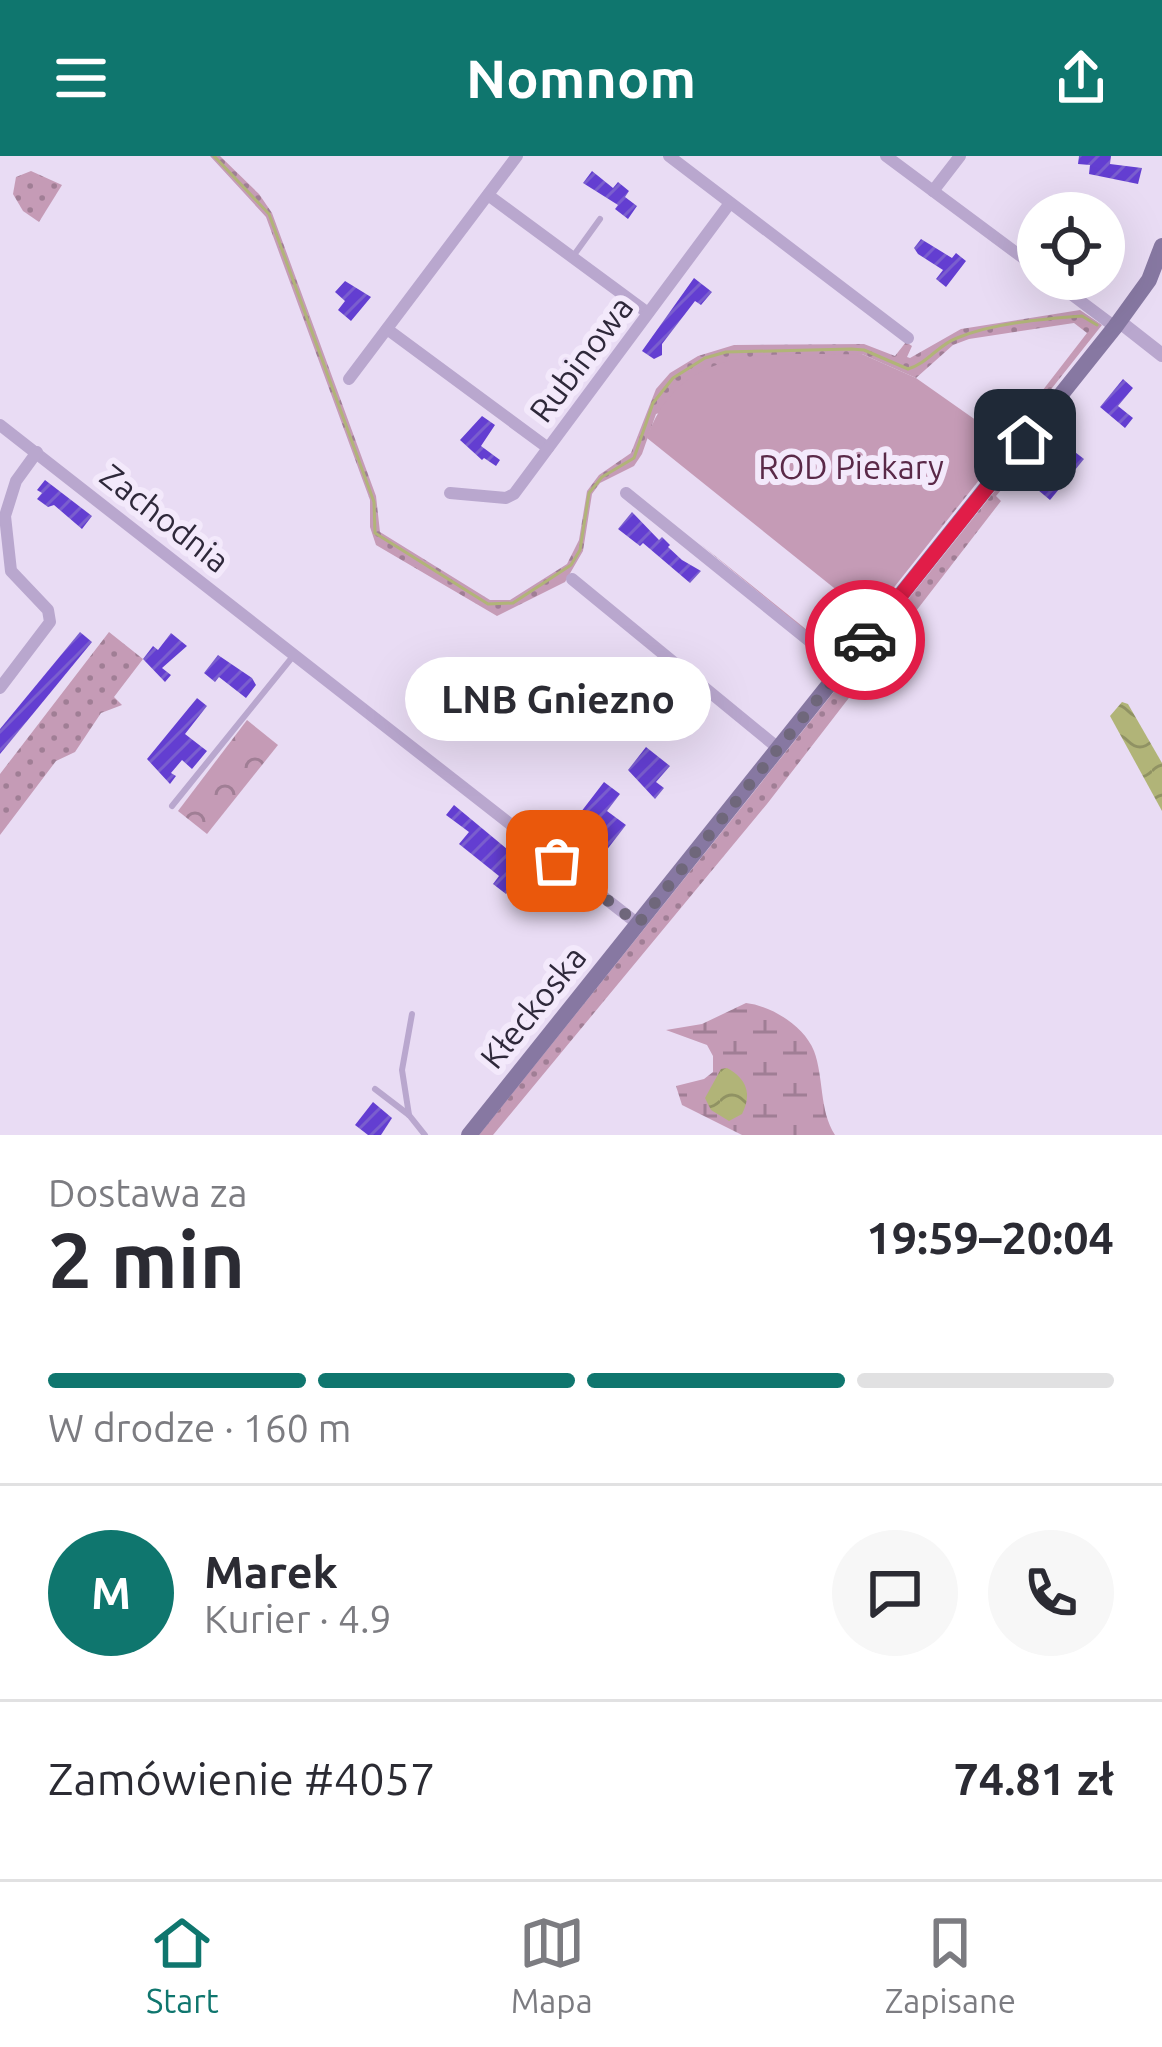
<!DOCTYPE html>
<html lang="pl">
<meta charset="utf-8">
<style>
:root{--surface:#fff;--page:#f7f7f7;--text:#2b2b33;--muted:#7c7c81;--line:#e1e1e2;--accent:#0f766e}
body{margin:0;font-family:Ubuntu,sans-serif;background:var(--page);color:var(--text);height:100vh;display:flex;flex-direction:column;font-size:45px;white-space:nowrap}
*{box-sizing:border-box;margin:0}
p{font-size:39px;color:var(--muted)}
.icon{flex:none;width:66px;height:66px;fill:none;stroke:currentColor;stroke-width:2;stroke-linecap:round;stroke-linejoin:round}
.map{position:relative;height:979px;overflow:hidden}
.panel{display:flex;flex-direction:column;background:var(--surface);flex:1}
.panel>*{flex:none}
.fabs{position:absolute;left:1017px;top:36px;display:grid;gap:24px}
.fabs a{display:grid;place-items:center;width:108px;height:108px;border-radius:50%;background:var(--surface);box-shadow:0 12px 48px #0002;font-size:60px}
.pin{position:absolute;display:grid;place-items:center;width:102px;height:102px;color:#fff;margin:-51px;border-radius:24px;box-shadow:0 6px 18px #0006}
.courier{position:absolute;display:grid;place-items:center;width:120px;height:120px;margin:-60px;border:9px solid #e11d48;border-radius:50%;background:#fff;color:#222;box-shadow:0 3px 15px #0007}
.bubble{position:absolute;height:84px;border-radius:42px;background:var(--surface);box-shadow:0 12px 48px #0002;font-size:39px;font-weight:700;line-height:84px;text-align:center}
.head em{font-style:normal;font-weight:700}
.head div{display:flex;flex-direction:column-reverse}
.head{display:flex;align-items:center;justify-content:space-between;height:204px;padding:0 48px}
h1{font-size:78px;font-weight:700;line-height:90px}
.bar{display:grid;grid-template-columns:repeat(4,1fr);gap:18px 12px;align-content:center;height:144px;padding:0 48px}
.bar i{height:15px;border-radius:9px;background:var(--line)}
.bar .selected{background:var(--accent)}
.bar p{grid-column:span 4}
.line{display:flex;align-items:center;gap:30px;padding:0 48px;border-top:3px solid var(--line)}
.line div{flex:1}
.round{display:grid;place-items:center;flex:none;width:126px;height:126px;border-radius:63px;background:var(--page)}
header{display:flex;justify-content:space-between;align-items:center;height:156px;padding:0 48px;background:var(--accent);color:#fff;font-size:54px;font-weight:700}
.tabs{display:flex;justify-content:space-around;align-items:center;height:168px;border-top:3px solid var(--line);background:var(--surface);font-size:33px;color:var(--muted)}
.tabs a{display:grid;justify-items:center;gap:6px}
.tabs .selected{color:var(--accent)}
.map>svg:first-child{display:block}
.grass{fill:url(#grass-dots)}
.forest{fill:url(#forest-crowns)}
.wetland{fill:url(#wetland-marsh)}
.green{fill:#c59bb6}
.water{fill:url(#water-waves)}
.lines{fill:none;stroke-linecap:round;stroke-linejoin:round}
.stream{stroke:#b1b478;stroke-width:3}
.building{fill:url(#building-hatch)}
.service{stroke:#b9a7ce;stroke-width:6}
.minor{stroke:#b9a7ce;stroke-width:12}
.tertiary{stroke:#b9a7ce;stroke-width:14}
.secondary{stroke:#8778a2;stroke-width:16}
.done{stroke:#6f677b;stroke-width:12;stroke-dasharray:0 21.6}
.route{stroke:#e11d48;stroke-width:15}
.labels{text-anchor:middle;stroke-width:12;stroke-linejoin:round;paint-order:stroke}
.street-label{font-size:33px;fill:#2e283a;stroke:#f3e9fb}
.park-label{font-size:33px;fill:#5a2948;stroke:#f3e9fb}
</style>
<header><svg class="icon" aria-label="menu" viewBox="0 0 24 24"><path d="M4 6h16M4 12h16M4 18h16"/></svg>Nomnom<svg class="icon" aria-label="share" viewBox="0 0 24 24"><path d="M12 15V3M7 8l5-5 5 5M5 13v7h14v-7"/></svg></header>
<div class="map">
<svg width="1162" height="979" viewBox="0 0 1162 979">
<defs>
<pattern id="grass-dots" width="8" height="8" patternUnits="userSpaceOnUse" patternTransform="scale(3)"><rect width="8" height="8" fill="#c59bb6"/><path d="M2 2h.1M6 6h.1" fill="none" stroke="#a07e95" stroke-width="1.8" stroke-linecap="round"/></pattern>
<pattern id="forest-crowns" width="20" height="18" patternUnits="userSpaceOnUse" patternTransform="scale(3)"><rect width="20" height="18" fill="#c59bb6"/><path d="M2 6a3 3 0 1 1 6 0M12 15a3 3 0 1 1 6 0" fill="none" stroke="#a07e95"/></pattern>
<pattern id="wetland-marsh" width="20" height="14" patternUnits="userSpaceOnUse" patternTransform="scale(3)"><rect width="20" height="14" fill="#c59bb6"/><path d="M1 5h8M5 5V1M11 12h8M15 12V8" fill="none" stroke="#a07e95"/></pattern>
<pattern id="water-waves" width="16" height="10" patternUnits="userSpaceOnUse" patternTransform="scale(3)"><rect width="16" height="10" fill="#b1b478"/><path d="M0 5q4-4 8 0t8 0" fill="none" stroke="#909263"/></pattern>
<pattern id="building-hatch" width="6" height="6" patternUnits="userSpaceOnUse" patternTransform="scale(3)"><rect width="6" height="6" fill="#633ed1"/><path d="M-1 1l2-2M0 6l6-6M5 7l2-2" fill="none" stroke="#7a5ece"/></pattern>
</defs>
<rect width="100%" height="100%" fill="#e9dcf4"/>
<!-- grass -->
<g class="grass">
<path d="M 210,0 L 220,0 L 259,38 L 272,57 L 376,340 L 380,376 L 490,444 L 510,444 L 567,408 L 579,384 L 587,335 L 599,319 L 631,297 L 656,233 L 670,217 L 698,200 L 734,189 L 864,188 L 895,200 L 906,186 L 912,190 L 907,201 L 910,202 L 961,173 L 1080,154 L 1102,169 L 838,502 L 699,387 L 838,499 L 1087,177 L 1074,167 L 969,183 L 953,189 L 916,222 L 862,198 L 656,258 L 642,298 L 634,310 L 600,327 L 592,338 L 583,395 L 565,426 L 497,460 L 376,389 L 370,371 L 370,344 L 266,61 Z"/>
<path d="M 31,15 L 62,29 L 39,66 L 23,55 L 13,38 L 16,21 Z"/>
<path d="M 1046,271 L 1052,274 L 996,340 L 1001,345 L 767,648 L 493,979 L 479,979 Z"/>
<path d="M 109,476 L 143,503 L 114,541 L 122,549 L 101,557 L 75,596 L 56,605 L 0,679 L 0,618 Z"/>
</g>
<!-- forest -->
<path class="forest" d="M 247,564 L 278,589 L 207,678 L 178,655 Z"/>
<!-- wetland -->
<path class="wetland" d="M 746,847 C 772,850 804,870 814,895 C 824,922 819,954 835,979 L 742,979 L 682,949 L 676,930 L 704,923 L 713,916 L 713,900 L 707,889 L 666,874 L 702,868 Z"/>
<!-- green -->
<path class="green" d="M 862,198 L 916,222 L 1007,286 L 869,460 L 647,282 C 682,183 776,200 862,198 Z"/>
<!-- water -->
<g class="water">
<path d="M 1122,546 L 1128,548 L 1162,607 L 1162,655 L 1110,560 Z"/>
<path d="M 727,912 C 747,923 752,938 742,958 L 729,965 L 711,954 L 705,942 L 721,913 Z"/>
</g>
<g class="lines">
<!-- stream -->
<path class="stream" d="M 214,0 L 269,58 L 374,346 L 375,377 L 488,448 L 513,447 L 571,409 L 580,394 L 589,337 L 602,321 L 634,302 L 653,247 L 673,222 L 705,202 L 726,196 L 851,193 L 864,194 L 908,213 C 928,207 938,189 957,182 C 994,167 1042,163 1082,160 L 1097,169"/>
</g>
<!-- building -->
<g class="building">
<path d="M 1079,0 L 1111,0 L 1110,8 L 1142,12 L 1138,28 L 1089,18 L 1090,9 L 1078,8 Z"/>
<path d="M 592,15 L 613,32 L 618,26 L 629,35 L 625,41 L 637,50 L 628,63 L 615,53 L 618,49 L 583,27 Z"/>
<path d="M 921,83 L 952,102 L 956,97 L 966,105 L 946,131 L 936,123 L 943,114 L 918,98 L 914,92 Z"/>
<path d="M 694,122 L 712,136 L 701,149 L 695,145 L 662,188 L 662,199 L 654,203 L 642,195 Z"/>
<path d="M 345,125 L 371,141 L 351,165 L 338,154 L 345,145 L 335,136 Z"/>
<path d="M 1123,223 L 1133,232 L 1118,250 L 1133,262 L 1125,272 L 1100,251 Z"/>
<path d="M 482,260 L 495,269 L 481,290 L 500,304 L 496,310 L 484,302 L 482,304 L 460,284 Z"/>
<path d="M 1071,293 L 1084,303 L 1050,344 L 1038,334 Z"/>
<path d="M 45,324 L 92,360 L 82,373 L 54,349 L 48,351 L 37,343 L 42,337 L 37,334 Z"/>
<path d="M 632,356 L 659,384 L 662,381 L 670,389 L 668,391 L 682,404 L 701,415 L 690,427 L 643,387 L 640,390 L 618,373 Z"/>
<path d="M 80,476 L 92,486 L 0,598 L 0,573 Z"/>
<path d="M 171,477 L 187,490 L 162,512 L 171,519 L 165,526 L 143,503 L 153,490 L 158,494 Z"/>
<path d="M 218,499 L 252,522 L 256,529 L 246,542 L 219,521 L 215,526 L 204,517 Z"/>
<path d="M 197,542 L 207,550 L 185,578 L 207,595 L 192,613 L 182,604 L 171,617 L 176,620 L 170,628 L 147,603 Z"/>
<path d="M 646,591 L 670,610 L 656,626 L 664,632 L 655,643 L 628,614 Z"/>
<path d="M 604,626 L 620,638 L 607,655 L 626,669 L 599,704 L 580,689 L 590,677 L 574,665 Z"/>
<path d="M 454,649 L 548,727 L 534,743 L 515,727 L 506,738 L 493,728 L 499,720 L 459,688 L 469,676 L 446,659 Z"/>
<path d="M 373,946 L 392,962 L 381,979 L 368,979 L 355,969 Z"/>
</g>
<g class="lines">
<!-- service -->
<g class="service">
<path d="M 574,99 L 600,63"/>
<path d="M 172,650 L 294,499"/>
<path d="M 375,933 L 409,959 L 425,979"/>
<path d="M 409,959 L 402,914 L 412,858"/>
</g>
<!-- minor -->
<g class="minor">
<path d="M 669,0 L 908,182"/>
<path d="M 886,0 L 1038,113"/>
<path d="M 933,35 L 960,0"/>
<path d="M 488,39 L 648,157"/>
<path d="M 1051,123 L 1115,171"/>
<path d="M 387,173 L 548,292"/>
<path d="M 349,223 L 517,0"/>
<path d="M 0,269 L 638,768"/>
<path d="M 450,337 L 506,342 L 514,338 L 730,47"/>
<path d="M 626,337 L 843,512"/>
<path d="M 572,423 L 778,592"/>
<path d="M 0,532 L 50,466 L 48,454 L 11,415 L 5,360 L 16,325 L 37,296"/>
</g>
<!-- tertiary -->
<path class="tertiary" d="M 1120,166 L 1162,199"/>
<!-- secondary -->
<path class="secondary" d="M 469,979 L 1115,171 L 1149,124 L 1162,90"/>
</g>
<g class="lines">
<!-- done -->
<path class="done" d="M 557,705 L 638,768 L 865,484"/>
<!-- route -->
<path class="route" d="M 865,484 L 1025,284"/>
</g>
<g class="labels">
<!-- street labels -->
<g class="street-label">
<text transform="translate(581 203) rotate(-53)" y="12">Rubinowa</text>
<text transform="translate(165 362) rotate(38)" y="12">Zachodnia</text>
<text transform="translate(533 851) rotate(-51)" y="12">Kłeckoska</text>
</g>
<!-- park labels -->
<g class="park-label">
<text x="851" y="323">ROD Piekary</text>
</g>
</g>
</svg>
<div class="fabs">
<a><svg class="icon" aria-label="locate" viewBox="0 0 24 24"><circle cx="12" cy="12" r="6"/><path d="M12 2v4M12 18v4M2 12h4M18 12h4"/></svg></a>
</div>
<div class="pin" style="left:557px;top:705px;background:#ea580c"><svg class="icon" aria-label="bag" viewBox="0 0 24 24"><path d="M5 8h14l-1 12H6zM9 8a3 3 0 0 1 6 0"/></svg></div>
<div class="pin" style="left:1025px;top:284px;background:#1f2937"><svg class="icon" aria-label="home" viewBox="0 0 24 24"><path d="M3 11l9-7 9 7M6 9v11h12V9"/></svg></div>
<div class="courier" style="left:865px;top:484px"><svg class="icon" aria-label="car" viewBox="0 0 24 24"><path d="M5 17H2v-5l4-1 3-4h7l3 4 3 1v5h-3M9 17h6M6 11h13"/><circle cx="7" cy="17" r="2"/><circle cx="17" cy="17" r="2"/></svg></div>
<div class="bubble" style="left:405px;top:501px;width:306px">LNB Gniezno</div>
</div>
<section class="panel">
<div class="head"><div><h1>2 min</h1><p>Dostawa za</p></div><em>19:59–20:04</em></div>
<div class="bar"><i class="selected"></i><i class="selected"></i><i class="selected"></i><i></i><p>W drodze · 160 m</p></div>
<div class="line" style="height:216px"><b class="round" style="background:var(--accent);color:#fff">M</b><div><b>Marek</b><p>Kurier · 4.9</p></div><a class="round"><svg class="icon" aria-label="chat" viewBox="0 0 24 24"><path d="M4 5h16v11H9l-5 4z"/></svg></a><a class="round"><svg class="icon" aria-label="phone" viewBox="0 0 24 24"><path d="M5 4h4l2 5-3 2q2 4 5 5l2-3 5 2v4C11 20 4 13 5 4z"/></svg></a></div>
<div class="line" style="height:156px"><div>Zamówienie #4057</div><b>74.81 zł</b></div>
</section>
<nav class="tabs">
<a class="selected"><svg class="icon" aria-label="home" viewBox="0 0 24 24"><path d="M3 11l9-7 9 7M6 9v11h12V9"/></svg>Start</a>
<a><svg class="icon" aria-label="map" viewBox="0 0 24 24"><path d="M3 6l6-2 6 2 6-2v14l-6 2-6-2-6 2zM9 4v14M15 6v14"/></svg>Mapa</a>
<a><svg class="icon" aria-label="saved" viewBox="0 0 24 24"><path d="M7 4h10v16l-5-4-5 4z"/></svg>Zapisane</a>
</nav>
